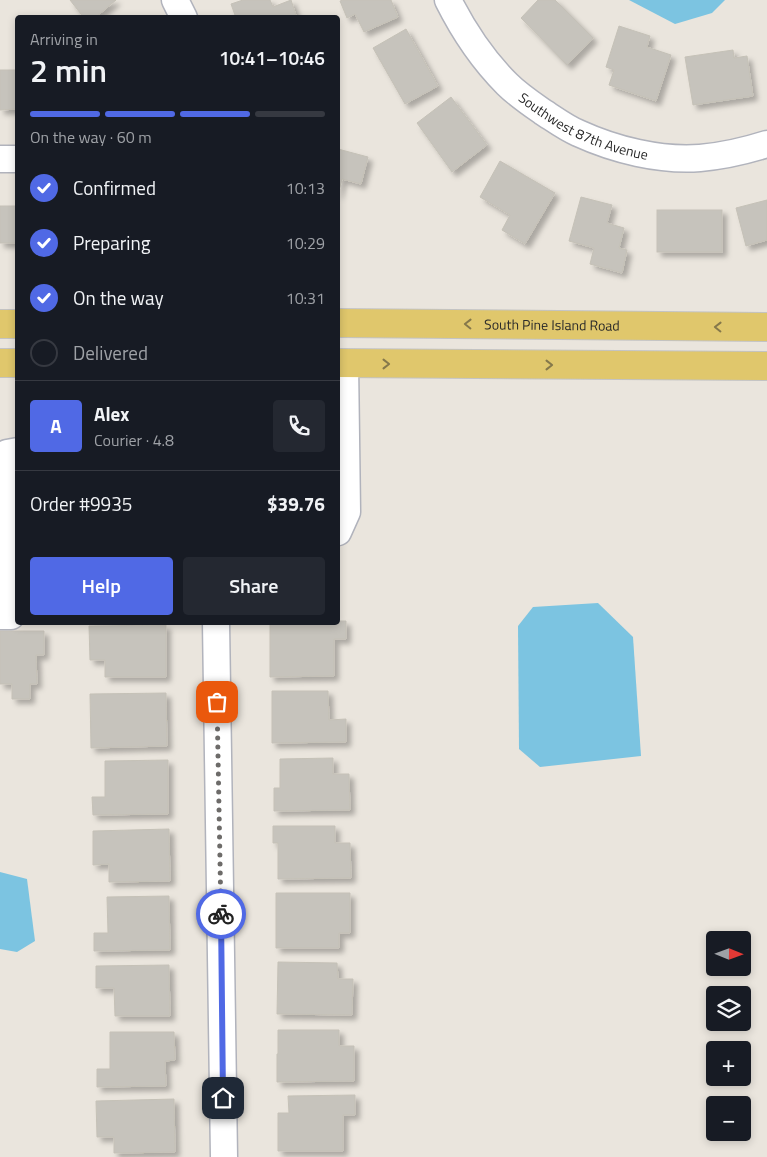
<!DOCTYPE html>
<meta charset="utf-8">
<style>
:root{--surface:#171b24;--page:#242831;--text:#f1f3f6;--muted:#9ea1a6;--line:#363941;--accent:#5069e5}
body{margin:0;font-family:"Titillium Web",sans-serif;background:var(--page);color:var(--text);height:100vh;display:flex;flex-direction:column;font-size:19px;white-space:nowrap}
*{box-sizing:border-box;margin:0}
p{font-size:16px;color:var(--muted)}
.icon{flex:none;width:28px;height:28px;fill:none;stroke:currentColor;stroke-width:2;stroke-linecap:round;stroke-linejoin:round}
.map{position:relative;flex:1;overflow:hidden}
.drawer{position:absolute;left:15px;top:15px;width:325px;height:610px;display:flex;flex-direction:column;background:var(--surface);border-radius:5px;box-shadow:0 2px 8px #0003}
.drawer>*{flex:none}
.needle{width:32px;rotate:91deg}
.fabs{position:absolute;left:706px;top:931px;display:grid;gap:10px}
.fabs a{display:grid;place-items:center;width:45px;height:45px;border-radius:5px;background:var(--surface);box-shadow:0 2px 8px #0003;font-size:25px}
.pin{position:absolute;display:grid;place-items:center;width:42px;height:42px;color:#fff;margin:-21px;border-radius:10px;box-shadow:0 2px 8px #0006}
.courier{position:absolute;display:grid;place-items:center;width:50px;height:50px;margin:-25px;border:4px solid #5069e5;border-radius:50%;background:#fff;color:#222;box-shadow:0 1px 6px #0007}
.headline em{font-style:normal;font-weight:600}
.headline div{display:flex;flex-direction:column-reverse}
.headline{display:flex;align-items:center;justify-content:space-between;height:85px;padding:0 15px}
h1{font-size:32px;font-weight:600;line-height:38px}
.bar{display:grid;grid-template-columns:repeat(4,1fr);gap:8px 5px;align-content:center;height:60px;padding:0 15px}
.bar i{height:6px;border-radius:4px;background:var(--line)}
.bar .current{background:var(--accent)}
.bar p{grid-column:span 4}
.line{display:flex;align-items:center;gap:12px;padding:0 15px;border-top:1px solid var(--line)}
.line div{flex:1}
.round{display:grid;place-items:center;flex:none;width:52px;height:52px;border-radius:5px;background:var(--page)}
ol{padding:0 15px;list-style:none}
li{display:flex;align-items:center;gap:15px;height:55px}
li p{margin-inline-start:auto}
li .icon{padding:5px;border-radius:50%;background:var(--accent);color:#fff;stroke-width:4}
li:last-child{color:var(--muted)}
li i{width:28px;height:28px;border:2px solid var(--line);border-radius:50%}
.button{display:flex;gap:10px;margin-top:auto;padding:10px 15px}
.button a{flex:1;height:58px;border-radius:5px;background:var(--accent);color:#fff;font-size:20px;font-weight:600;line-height:58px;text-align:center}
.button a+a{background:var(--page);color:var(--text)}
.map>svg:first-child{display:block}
.water{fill:#7cc4e1}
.building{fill:#c6c3bc;stroke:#c5c1b7;filter:url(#shadow)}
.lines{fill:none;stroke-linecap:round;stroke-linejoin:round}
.minor-casing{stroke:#b1b3bc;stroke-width:29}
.major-casing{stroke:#c3c3c3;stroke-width:30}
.minor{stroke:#fff;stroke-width:26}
.major{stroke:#e0c76c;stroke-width:28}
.oneway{stroke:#85784b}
.done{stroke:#6d6b69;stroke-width:5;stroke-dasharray:0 9}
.route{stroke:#5069e5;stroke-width:6}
.labels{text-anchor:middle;stroke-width:4.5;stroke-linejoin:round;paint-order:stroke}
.street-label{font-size:14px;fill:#2a2a2a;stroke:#fff}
</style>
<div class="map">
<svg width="767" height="1157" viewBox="0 0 767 1157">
<defs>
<filter id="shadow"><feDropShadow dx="4.5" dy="4.5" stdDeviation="2.5" flood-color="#0004"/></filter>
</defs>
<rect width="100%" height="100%" fill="#eae5dd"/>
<!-- water -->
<g class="water">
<path d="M 629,0 L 725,0 L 712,13 L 675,24 Z"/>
<path d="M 598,603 L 633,637 L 641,756 L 540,767 L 519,749 L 518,626 L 533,607 Z"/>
<path d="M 0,872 L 27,879 L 35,941 L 17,952 L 0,949 Z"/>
</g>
<!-- building -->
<g class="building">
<path d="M 70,0 L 116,0 L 95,18 L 84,18 Z"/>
<path d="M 243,0 L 270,0 L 273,7 L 291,0 L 297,18 L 236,18 L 231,4 Z"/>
<path d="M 343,0 L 391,0 L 398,17 L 364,32 L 355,14 L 347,18 L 340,1 Z"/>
<path d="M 538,0 L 555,0 L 593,38 L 567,65 L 521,18 Z"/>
<path d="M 619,26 L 650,36 L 647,47 L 671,55 L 656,101 L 609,85 L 614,70 L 606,67 Z"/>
<path d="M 406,29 L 438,86 L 405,104 L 373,48 Z"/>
<path d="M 733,50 L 734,58 L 747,56 L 753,96 L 693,105 L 685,57 Z"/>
<path d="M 0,70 L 18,70 L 18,109 L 0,110 Z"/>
<path d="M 451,97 L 487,145 L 452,172 L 417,123 Z"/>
<path d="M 338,149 L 368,157 L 361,184 L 342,179 L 338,195 Z"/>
<path d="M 500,161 L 555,193 L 525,244 L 502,230 L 510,215 L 480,197 Z"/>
<path d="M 581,197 L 612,205 L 607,223 L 624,228 L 619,248 L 627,250 L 622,273 L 590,264 L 594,248 L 569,241 Z"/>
<path d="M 767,200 L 767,240 L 746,246 L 736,208 Z"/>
<rect x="0" y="206" width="18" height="37"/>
<rect x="657" y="210" width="65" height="42"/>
<path d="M 338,621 L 346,621 L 346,639 L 334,639 L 334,676 L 270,677 L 270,622 L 338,622 Z"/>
<path d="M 166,625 L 166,677 L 105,677 L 105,660 L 90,660 L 89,626 Z"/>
<path d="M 0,631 L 44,631 L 44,655 L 36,655 L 37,684 L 30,684 L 30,699 L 12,699 L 12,684 L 0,684 Z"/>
<path d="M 272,691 L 328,691 L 329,720 L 346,719 L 346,742 L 272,743 Z"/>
<path d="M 166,693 L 167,746 L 91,748 L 90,694 Z"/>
<path d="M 333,758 L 333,774 L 349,774 L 350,810 L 274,811 L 274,788 L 280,788 L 280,759 Z"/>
<path d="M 168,760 L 168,814 L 93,815 L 92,797 L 105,797 L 105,761 Z"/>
<path d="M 273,826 L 335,826 L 335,843 L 350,843 L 351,878 L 278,879 L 278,843 L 273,843 Z"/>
<path d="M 169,829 L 170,881 L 109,882 L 109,864 L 93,865 L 93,831 Z"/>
<path d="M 276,893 L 350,893 L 350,933 L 339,933 L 339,948 L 276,948 Z"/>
<path d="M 169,896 L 170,950 L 94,951 L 94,933 L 108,933 L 107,897 Z"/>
<path d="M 278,962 L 337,963 L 338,979 L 353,979 L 352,1015 L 277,1014 Z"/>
<path d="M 169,965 L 170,1016 L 115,1016 L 114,988 L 96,988 L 96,966 Z"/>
<path d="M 278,1030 L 339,1030 L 339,1046 L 354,1046 L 354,1081 L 277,1082 L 277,1054 L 278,1054 Z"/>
<path d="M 110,1032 L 174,1032 L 175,1060 L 165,1061 L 166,1086 L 97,1087 L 97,1069 L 110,1069 Z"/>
<path d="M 355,1095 L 355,1115 L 343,1115 L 343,1151 L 278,1151 L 278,1113 L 289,1113 L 288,1096 Z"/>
<path d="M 174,1099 L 175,1152 L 114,1153 L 114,1137 L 97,1137 L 96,1101 Z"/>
</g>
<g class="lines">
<!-- minor casing -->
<g class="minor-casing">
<g id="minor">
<path d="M 175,0 L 184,18"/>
<path id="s1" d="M 448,0 C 463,30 483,60 507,84 C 518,95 530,103 543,112 C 554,119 566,128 578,133 C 615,150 660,161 700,158 C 723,156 745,151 767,144"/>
<path d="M 0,159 L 18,159"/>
<path d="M 338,532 L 347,512 L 345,363"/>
<path d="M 0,616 L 11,616 L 7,453 L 18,451"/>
<path d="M 216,622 L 224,1157"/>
</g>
</g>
<!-- major casing -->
<g class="major-casing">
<g id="major">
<path id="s2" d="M 338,323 L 767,327"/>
<path d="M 0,324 L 18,324"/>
<path d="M 0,363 L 18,363"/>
<path d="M 338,363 L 767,366"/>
</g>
</g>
<!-- minor -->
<use href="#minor" class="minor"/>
<!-- major -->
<use href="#major" class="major"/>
</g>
<!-- one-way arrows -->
<defs><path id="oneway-chevron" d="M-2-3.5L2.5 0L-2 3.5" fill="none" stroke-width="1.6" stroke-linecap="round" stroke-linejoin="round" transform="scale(1.25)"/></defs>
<g class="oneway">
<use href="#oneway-chevron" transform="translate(468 324) rotate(-179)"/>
<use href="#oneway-chevron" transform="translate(718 327) rotate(-179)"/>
<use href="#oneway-chevron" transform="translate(386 364)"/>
<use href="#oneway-chevron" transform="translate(549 365)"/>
</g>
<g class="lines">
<!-- done -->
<path class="done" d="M 217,702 L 221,914"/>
<!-- route -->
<path class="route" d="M 221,914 L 223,1098"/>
</g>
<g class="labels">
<!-- street labels -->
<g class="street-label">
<text dy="5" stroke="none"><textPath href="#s1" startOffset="192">Southwest 87th Avenue</textPath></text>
<text dy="5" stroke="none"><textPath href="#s2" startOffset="214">South Pine Island Road</textPath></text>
</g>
</g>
</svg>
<div class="fabs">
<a><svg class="needle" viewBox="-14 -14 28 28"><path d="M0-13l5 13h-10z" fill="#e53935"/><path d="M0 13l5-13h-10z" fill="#9ea1a6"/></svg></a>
<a><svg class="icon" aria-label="layers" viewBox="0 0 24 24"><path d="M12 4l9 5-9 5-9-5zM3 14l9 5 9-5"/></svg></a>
<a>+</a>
<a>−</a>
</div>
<div class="pin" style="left:217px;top:702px;background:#ea580c"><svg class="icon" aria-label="bag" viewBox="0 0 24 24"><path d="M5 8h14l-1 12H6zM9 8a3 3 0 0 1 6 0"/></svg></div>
<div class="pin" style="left:223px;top:1098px;background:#1f2937"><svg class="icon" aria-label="home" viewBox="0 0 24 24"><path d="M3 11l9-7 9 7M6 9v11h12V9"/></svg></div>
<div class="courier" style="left:221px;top:914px"><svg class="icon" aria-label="bike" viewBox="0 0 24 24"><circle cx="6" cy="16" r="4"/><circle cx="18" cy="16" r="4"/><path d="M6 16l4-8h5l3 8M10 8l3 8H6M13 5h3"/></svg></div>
<section class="drawer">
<div class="headline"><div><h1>2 min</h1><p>Arriving in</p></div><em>10:41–10:46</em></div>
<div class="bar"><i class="current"></i><i class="current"></i><i class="current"></i><i></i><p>On the way · 60 m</p></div>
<ol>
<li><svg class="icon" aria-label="check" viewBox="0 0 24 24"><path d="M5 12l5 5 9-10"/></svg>Confirmed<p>10:13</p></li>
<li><svg class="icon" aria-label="check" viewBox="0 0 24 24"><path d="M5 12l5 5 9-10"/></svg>Preparing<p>10:29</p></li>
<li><svg class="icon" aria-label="check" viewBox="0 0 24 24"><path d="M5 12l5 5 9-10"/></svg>On the way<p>10:31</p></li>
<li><i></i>Delivered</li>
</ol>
<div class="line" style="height:90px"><b class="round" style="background:var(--accent);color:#fff">A</b><div><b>Alex</b><p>Courier · 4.8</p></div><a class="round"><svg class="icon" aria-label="phone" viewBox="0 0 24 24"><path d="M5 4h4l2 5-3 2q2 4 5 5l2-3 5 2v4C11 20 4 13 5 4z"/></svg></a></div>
<div class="line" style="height:65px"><div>Order #9935</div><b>$39.76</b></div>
<div class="button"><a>Help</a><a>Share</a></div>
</section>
</div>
